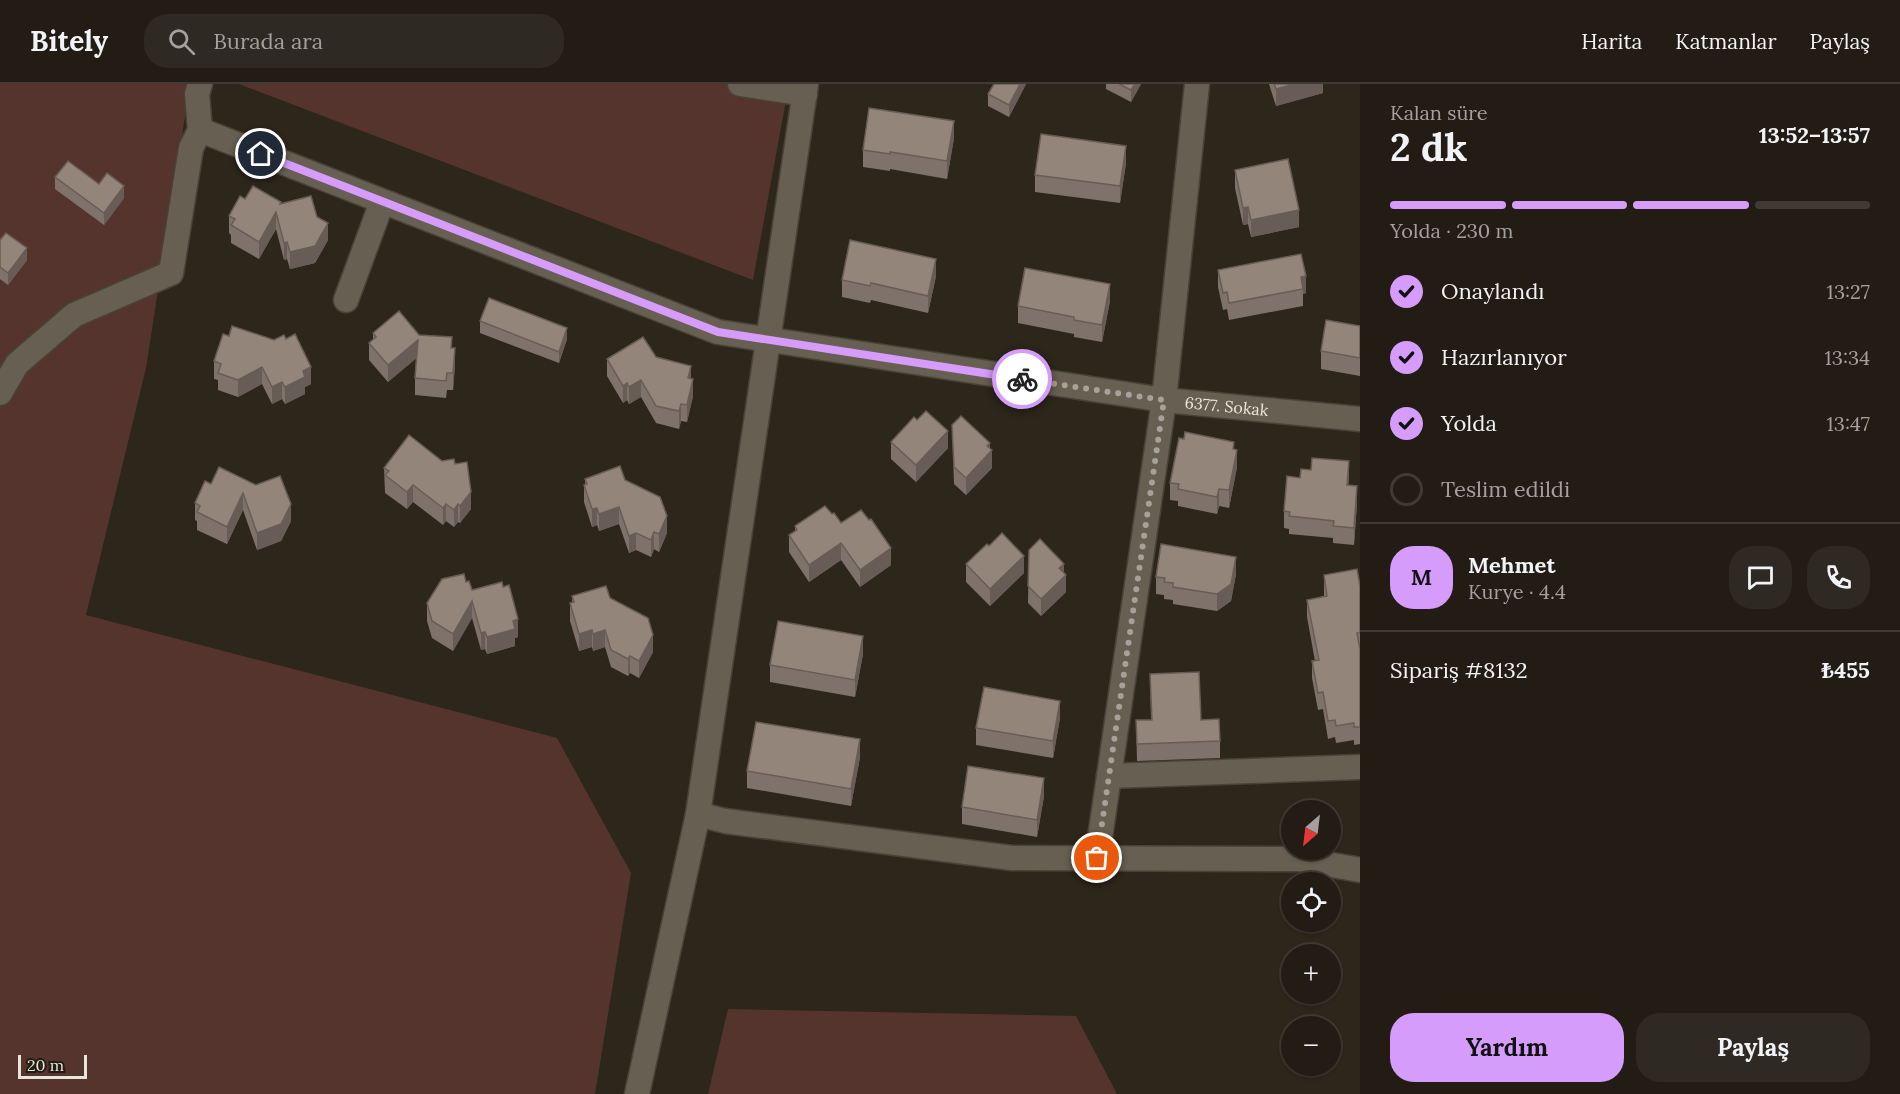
<!DOCTYPE html>
<html lang="tr">
<meta charset="utf-8">
<style>
:root{--surface:#221c14;--page:#2e2922;--text:#f1f3f6;--muted:#a2a1a0;--line:#3f3a34;--accent:#d59cfb}
body{margin:0;font-family:Lora,serif;background:var(--page);color:var(--text);height:100vh;display:flex;flex-direction:column;font-size:22px;white-space:nowrap}
*{box-sizing:border-box;margin:0}
p{font-size:20px;color:var(--muted)}
.icon{flex:none;width:33px;height:33px;fill:none;stroke:currentColor;stroke-width:2;stroke-linecap:round;stroke-linejoin:round}
.map{position:relative;flex:1;overflow:hidden}
.details{display:flex;flex-direction:column;background:var(--surface);width:540px}
.details>*{flex:none}
.needle{width:39px;rotate:208deg}
.fabs{position:absolute;left:1281px;top:716px;display:grid;gap:12px}
.fabs a{display:grid;place-items:center;width:60px;height:60px;border-radius:50%;background:var(--surface);box-shadow:0 2px 4px #0004,0 0 0 2px var(--line);font-size:30px}
.scale{position:absolute;left:18px;bottom:15px;width:69px;box-sizing:border-box;padding-left:6px;border:3px solid #e9e5dd;border-top:0;font-size:16px;line-height:21px;white-space:nowrap;color:#e9e5dd;-webkit-text-stroke:4px #231d11;paint-order:stroke}
.pin{position:absolute;display:grid;place-items:center;width:51px;height:51px;color:#fff;margin:-26px;border:3px solid #fff;border-radius:50%;box-shadow:0 2px 6px #0007}
.courier{position:absolute;display:grid;place-items:center;width:60px;height:60px;margin:-30px;border:4px solid #d59cfb;border-radius:50%;background:#fff;color:#222;box-shadow:0 2px 8px #0007}
.headline em{font-style:normal;font-weight:700}
.headline div{display:flex;flex-direction:column-reverse}
.headline{display:flex;align-items:center;justify-content:space-between;height:102px;padding:0 30px}
h1{font-size:39px;font-weight:700;line-height:45px}
.bar{display:grid;grid-template-columns:repeat(4,1fr);gap:9px 6px;align-content:center;height:72px;padding:0 30px}
.bar i{height:8px;border-radius:4px;background:var(--line)}
.bar .on{background:var(--accent)}
.bar p{grid-column:span 4}
.line{display:flex;align-items:center;gap:15px;padding:0 30px;border-top:2px solid var(--line)}
.line div{flex:1}
.round{display:grid;place-items:center;flex:none;width:63px;height:63px;border-radius:24px;background:var(--page)}
ol{padding:0 30px;list-style:none}
li{display:flex;align-items:center;gap:18px;height:66px}
li p{margin-inline-start:auto}
li .icon{padding:6px;border-radius:50%;background:var(--accent);color:#111;stroke-width:4}
li:last-child{color:var(--muted)}
li i{width:33px;height:33px;border:3px solid var(--line);border-radius:50%}
.cta{display:flex;gap:12px;margin-top:auto;padding:12px 30px}
.cta a{flex:1;height:69px;border-radius:24px;background:var(--accent);color:#111;font-size:24px;font-weight:700;line-height:69px;text-align:center}
.cta a+a{background:var(--page);color:var(--text)}
header{display:flex;align-items:center;gap:36px;box-sizing:border-box;height:84px;padding:0 30px;background:var(--surface);border-bottom:2px solid var(--line)}
header strong{font-size:28px}
nav{display:flex;gap:33px;margin-inline-start:auto;font-size:21px}
.search{width:420px;height:54px;background:var(--page);display:flex;align-items:center;gap:15px;box-sizing:border-box;padding:0 21px;border-radius:24px;color:var(--muted);font-size:22px}
main{display:flex;flex:1;min-height:0}
.map>svg:first-child{display:block}
.green{fill:#56342e}
.lines{fill:none;stroke-linecap:round;stroke-linejoin:round}
.minor-casing{stroke:#484239;stroke-width:27}
.minor{stroke:#675f51;stroke-width:24}
.wall{fill:#7f726a}
.shaded-wall{fill:#685d56}
.building{fill:#94857b;stroke:#685d56;stroke-width:1.5}
.done{stroke:#a7a299;stroke-width:6;stroke-dasharray:0 10.8}
.route{stroke:#d59cfb;stroke-width:8}
.labels{text-anchor:middle;stroke-width:6;stroke-linejoin:round;paint-order:stroke}
.street-label{font-size:16px;fill:#e9e5dd;stroke:#231d11}
</style>
<header>
<strong>Bitely</strong>
<div class="search"><svg class="icon" aria-label="search" viewBox="0 0 24 24"><circle cx="10" cy="10" r="6"/><path d="M15 15l6 6"/></svg>Burada ara</div>
<nav><a>Harita</a><a>Katmanlar</a><a>Paylaş</a></nav>
</header>
<main>
<div class="map">
<svg width="1360" height="1010" viewBox="0 0 1360 1010">
<rect width="100%" height="100%" fill="#2d261a"/>
<!-- green -->
<g class="green">
<path d="M 0,0 L 190,0 L 146,284 L 86,531 L 557,654 L 631,789 L 595,1010 L 0,1010 Z"/>
<path d="M 239,0 L 789,0 L 753,196 Z"/>
<path d="M 728,925 L 1076,932 L 1117,1010 L 708,1010 Z"/>
</g>
<g class="lines">
<!-- minor casing -->
<g class="minor-casing">
<g id="minor">
<path d="M 740,0 L 805,10"/>
<path d="M 806,0 L 698,730 L 725,737 L 1012,774 L 1299,775 L 1360,786"/>
<path id="s1" d="M 200,46 L 718,248 L 1164,316 L 1360,335"/>
<path d="M 346,216 L 382,118"/>
<path d="M 0,309 L 17,280 L 74,231 L 171,189 L 191,64 L 200,46 L 197,10 L 200,0"/>
<path d="M 1109,692 L 1360,683"/>
<path d="M 1097,774 L 1164,316 L 1197,0"/>
<path d="M 637,1010 L 698,730"/>
</g>
</g>
<!-- minor -->
<use href="#minor" class="minor"/>
</g>
<!-- wall -->
<g class="wall">
<path d="M 1026,0 L 1009,33 L 988,22 L 988,10 Z"/>
<path d="M 1106,0 L 1141,0 L 1131,18 L 1106,5 Z"/>
<path d="M 1269,0 L 1323,0 L 1323,9 L 1276,22 Z"/>
<path d="M 954,54 L 947,95 L 890,85 L 890,87 L 863,83 L 863,66 Z"/>
<path d="M 1126,79 L 1120,119 L 1035,108 L 1035,91 Z"/>
<path d="M 1235,86 L 1299,143 L 1251,153 L 1248,140 L 1243,141 L 1235,104 Z"/>
<path d="M 55,93 L 99,100 L 124,114 L 104,141 L 55,105 Z"/>
<path d="M 245,115 L 281,120 L 317,133 L 328,156 L 315,179 L 290,185 L 287,175 L 284,176 L 276,145 L 259,175 L 231,159 L 231,151 L 229,149 L 229,132 Z"/>
<path d="M 0,156 L 27,176 L 8,201 L 0,195 Z"/>
<path d="M 1301,170 L 1306,209 L 1303,210 L 1303,222 L 1229,236 L 1227,225 L 1223,226 L 1218,203 L 1218,186 Z"/>
<path d="M 936,192 L 928,229 L 871,216 L 870,219 L 842,213 L 842,196 Z"/>
<path d="M 1110,217 L 1102,258 L 1074,253 L 1074,250 L 1018,239 L 1018,222 Z"/>
<path d="M 480,237 L 567,255 L 559,279 L 480,249 Z"/>
<path d="M 1360,242 L 1360,292 L 1321,285 L 1321,267 Z"/>
<path d="M 373,249 L 419,251 L 452,264 L 455,281 L 453,306 L 447,306 L 446,314 L 415,311 L 415,294 L 416,274 L 388,298 L 369,276 L 369,259 L 373,256 Z"/>
<path d="M 229,252 L 311,300 L 305,303 L 305,310 L 285,320 L 282,315 L 272,320 L 262,300 L 238,313 L 218,306 L 218,296 L 214,295 L 214,277 Z"/>
<path d="M 656,273 L 691,294 L 693,312 L 687,338 L 681,337 L 679,345 L 656,339 L 641,313 L 629,320 L 627,316 L 623,319 L 607,292 L 607,275 Z"/>
<path d="M 952,341 L 990,364 L 992,384 L 966,411 L 954,400 Z"/>
<path d="M 891,358 L 948,364 L 916,398 L 891,375 Z"/>
<path d="M 1234,365 L 1237,383 L 1229,424 L 1219,422 L 1217,430 L 1178,422 L 1178,417 L 1170,416 L 1170,399 Z"/>
<path d="M 442,377 L 455,380 L 471,425 L 460,439 L 458,438 L 454,443 L 446,437 L 443,441 L 413,418 L 407,425 L 385,409 L 384,384 Z"/>
<path d="M 219,383 L 291,437 L 281,457 L 257,466 L 243,426 L 227,460 L 197,446 L 197,437 L 195,436 L 195,419 L 211,400 Z"/>
<path d="M 1349,394 L 1348,401 L 1357,419 L 1354,461 L 1333,459 L 1333,454 L 1289,450 L 1289,445 L 1284,444 L 1284,427 Z"/>
<path d="M 585,395 L 667,449 L 659,468 L 654,465 L 651,473 L 636,466 L 629,469 L 619,440 L 599,447 L 597,441 L 592,443 L 584,418 L 584,401 L 585,400 Z"/>
<path d="M 832,430 L 841,439 L 869,436 L 891,481 L 860,503 L 841,476 L 809,498 L 789,468 L 789,451 L 795,447 L 795,442 Z"/>
<path d="M 1029,466 L 1066,508 L 1041,532 L 1028,519 Z"/>
<path d="M 966,480 L 1024,489 L 990,522 L 966,498 Z"/>
<path d="M 1236,490 L 1231,517 L 1217,527 L 1173,520 L 1173,516 L 1164,515 L 1164,511 L 1156,510 L 1156,493 Z"/>
<path d="M 1324,491 L 1360,502 L 1360,660 L 1354,661 L 1354,656 L 1336,659 L 1335,653 L 1328,655 L 1323,625 L 1318,626 L 1312,594 L 1312,577 L 1315,577 L 1307,533 L 1307,516 L 1324,512 Z"/>
<path d="M 466,498 L 472,506 L 518,553 L 515,554 L 515,562 L 487,570 L 485,565 L 481,566 L 472,534 L 453,567 L 432,554 L 427,537 L 427,519 Z"/>
<path d="M 572,512 L 610,514 L 653,568 L 639,594 L 630,589 L 628,592 L 611,583 L 605,563 L 593,567 L 592,563 L 579,567 L 570,537 L 570,519 L 572,519 Z"/>
<path d="M 863,570 L 855,613 L 770,598 L 770,581 Z"/>
<path d="M 1150,590 L 1201,636 L 1220,657 L 1220,674 L 1137,677 L 1136,636 L 1151,636 Z"/>
<path d="M 1060,634 L 1053,674 L 976,661 L 976,644 Z"/>
<path d="M 860,673 L 851,722 L 747,704 L 747,687 Z"/>
<path d="M 1044,712 L 1037,753 L 962,740 L 962,723 Z"/>
</g>
<!-- shaded-wall -->
<g class="shaded-wall">
<path d="M 1020,0 L 1026,0 L 1009,33 L 1009,21 Z"/>
<path d="M 1135,0 L 1141,0 L 1131,18 L 1131,6 Z"/>
<path d="M 1294,0 L 1323,0 L 1323,9 L 1276,22 L 1276,5 Z"/>
<path d="M 954,37 L 954,54 L 947,95 L 947,77 Z"/>
<path d="M 1126,62 L 1126,79 L 1120,119 L 1120,102 Z"/>
<path d="M 124,102 L 124,114 L 104,141 L 104,129 Z"/>
<path d="M 1248,123 L 1248,140 L 1243,141 L 1243,124 Z"/>
<path d="M 1299,126 L 1299,143 L 1251,153 L 1251,136 Z"/>
<path d="M 276,128 L 276,145 L 259,175 L 259,158 Z"/>
<path d="M 328,139 L 328,156 L 315,179 L 290,185 L 290,168 Z"/>
<path d="M 287,158 L 287,175 L 284,176 L 284,159 Z"/>
<path d="M 27,164 L 27,176 L 8,201 L 8,189 Z"/>
<path d="M 936,175 L 936,192 L 928,229 L 928,212 Z"/>
<path d="M 1306,192 L 1306,209 L 1303,210 L 1301,193 Z"/>
<path d="M 1110,200 L 1110,217 L 1102,258 L 1102,241 Z"/>
<path d="M 567,244 L 567,255 L 559,279 L 559,268 Z"/>
<path d="M 418,256 L 418,273 L 388,298 L 388,281 Z"/>
<path d="M 455,264 L 455,281 L 453,306 L 453,289 Z"/>
<path d="M 691,282 L 691,299 L 688,294 Z"/>
<path d="M 262,283 L 262,300 L 238,313 L 238,296 Z"/>
<path d="M 311,283 L 311,300 L 305,303 L 305,310 L 285,320 L 285,303 L 303,287 Z"/>
<path d="M 693,295 L 693,312 L 687,338 L 687,321 Z"/>
<path d="M 641,296 L 641,313 L 629,320 L 629,303 Z"/>
<path d="M 282,298 L 282,315 L 272,320 L 272,303 Z"/>
<path d="M 627,299 L 627,316 L 623,319 L 623,302 Z"/>
<path d="M 681,320 L 681,337 L 679,345 L 679,327 Z"/>
<path d="M 948,347 L 948,364 L 916,398 L 916,381 Z"/>
<path d="M 990,359 L 990,369 L 992,366 L 992,384 L 966,411 L 966,394 Z"/>
<path d="M 1237,366 L 1237,383 L 1229,424 L 1229,406 Z"/>
<path d="M 1349,377 L 1349,394 L 1347,418 L 1347,401 Z"/>
<path d="M 413,401 L 413,418 L 407,425 L 407,408 Z"/>
<path d="M 1357,402 L 1357,419 L 1354,461 L 1354,444 Z"/>
<path d="M 1219,405 L 1219,422 L 1217,430 L 1217,413 Z"/>
<path d="M 471,408 L 471,425 L 460,439 L 460,422 Z"/>
<path d="M 243,409 L 243,426 L 227,460 L 227,443 Z"/>
<path d="M 291,420 L 291,437 L 281,457 L 257,466 L 257,449 Z"/>
<path d="M 446,420 L 446,437 L 443,441 L 443,424 Z"/>
<path d="M 458,420 L 458,438 L 454,443 L 454,426 Z"/>
<path d="M 619,423 L 619,440 L 599,447 L 599,430 Z"/>
<path d="M 597,424 L 597,441 L 592,443 L 592,425 Z"/>
<path d="M 667,432 L 667,449 L 659,468 L 659,450 Z"/>
<path d="M 654,448 L 654,465 L 651,473 L 651,456 Z"/>
<path d="M 636,449 L 636,466 L 629,469 L 629,452 Z"/>
<path d="M 841,459 L 841,476 L 809,498 L 809,481 Z"/>
<path d="M 891,464 L 891,481 L 860,503 L 860,486 Z"/>
<path d="M 1024,472 L 1024,489 L 990,522 L 990,505 Z"/>
<path d="M 1236,473 L 1236,490 L 1231,517 L 1217,527 L 1217,510 Z"/>
<path d="M 1064,480 L 1064,493 L 1066,491 L 1066,508 L 1041,532 L 1041,515 L 1059,484 Z"/>
<path d="M 472,517 L 472,534 L 453,567 L 453,550 Z"/>
<path d="M 518,535 L 518,553 L 515,554 L 515,562 L 487,570 L 487,553 L 513,537 Z"/>
<path d="M 592,546 L 592,563 L 579,567 L 579,550 Z"/>
<path d="M 605,546 L 605,563 L 593,567 L 593,550 Z"/>
<path d="M 485,548 L 485,565 L 481,566 L 481,549 Z"/>
<path d="M 653,551 L 653,568 L 639,594 L 639,577 Z"/>
<path d="M 863,552 L 863,570 L 855,613 L 855,596 Z"/>
<path d="M 630,572 L 630,589 L 628,592 L 628,575 Z"/>
<path d="M 1060,617 L 1060,634 L 1053,674 L 1053,657 Z"/>
<path d="M 860,655 L 860,673 L 851,722 L 851,705 Z"/>
<path d="M 1044,694 L 1044,712 L 1037,753 L 1037,736 Z"/>
</g>
<!-- building -->
<g class="building">
<path d="M 994,0 L 1020,0 L 1009,21 L 988,10 Z"/>
<path d="M 1119,0 L 1135,0 L 1131,6 Z"/>
<path d="M 1274,0 L 1294,0 L 1276,5 Z"/>
<path d="M 869,24 L 954,37 L 947,77 L 890,68 L 890,70 L 863,66 Z"/>
<path d="M 1041,50 L 1126,62 L 1120,102 L 1035,91 Z"/>
<path d="M 1288,75 L 1299,126 L 1251,136 L 1248,123 L 1243,124 L 1235,86 Z"/>
<path d="M 68,77 L 99,100 L 107,89 L 124,102 L 104,129 L 55,93 Z"/>
<path d="M 253,102 L 281,118 L 280,120 L 311,112 L 317,133 L 328,139 L 315,162 L 290,168 L 287,158 L 284,159 L 276,128 L 259,158 L 231,141 L 235,135 L 229,132 L 240,112 L 245,115 Z"/>
<path d="M 6,149 L 27,164 L 8,189 L 0,183 L 0,156 Z"/>
<path d="M 850,156 L 936,175 L 928,212 L 871,199 L 870,202 L 842,196 Z"/>
<path d="M 1301,170 L 1306,192 L 1301,193 L 1303,205 L 1229,219 L 1227,208 L 1223,209 L 1218,186 Z"/>
<path d="M 1025,184 L 1110,200 L 1102,241 L 1074,236 L 1074,233 L 1018,222 Z"/>
<path d="M 489,214 L 567,244 L 559,268 L 480,237 Z"/>
<path d="M 399,227 L 419,251 L 452,253 L 451,264 L 455,264 L 453,289 L 447,289 L 446,297 L 415,294 L 418,256 L 388,281 L 369,259 L 376,253 L 373,249 Z"/>
<path d="M 1326,236 L 1360,242 L 1360,274 L 1321,267 Z"/>
<path d="M 232,242 L 274,256 L 284,251 L 286,255 L 295,250 L 311,283 L 303,287 L 305,293 L 285,303 L 282,298 L 272,303 L 262,283 L 238,296 L 218,289 L 221,280 L 214,277 L 223,250 L 229,252 Z"/>
<path d="M 643,253 L 656,273 L 691,282 L 688,294 L 693,295 L 687,321 L 681,320 L 679,327 L 656,322 L 641,296 L 629,303 L 627,299 L 623,302 L 607,275 Z"/>
<path d="M 926,327 L 948,347 L 916,381 L 891,358 L 914,333 L 917,336 Z"/>
<path d="M 961,332 L 990,359 L 987,362 L 992,366 L 966,394 L 954,383 L 952,341 Z"/>
<path d="M 1185,348 L 1234,358 L 1233,365 L 1237,366 L 1229,406 L 1219,405 L 1217,413 L 1178,405 L 1179,400 L 1170,399 L 1179,354 L 1184,355 Z"/>
<path d="M 409,351 L 442,377 L 454,375 L 455,380 L 467,378 L 471,408 L 460,422 L 458,420 L 454,426 L 446,420 L 443,424 L 413,401 L 407,408 L 385,391 L 389,387 L 384,384 Z"/>
<path d="M 1312,374 L 1349,377 L 1347,401 L 1357,402 L 1354,444 L 1333,442 L 1334,437 L 1289,432 L 1290,428 L 1284,427 L 1287,392 L 1300,394 L 1301,385 L 1311,386 Z"/>
<path d="M 620,382 L 625,396 L 660,413 L 667,432 L 659,450 L 654,448 L 651,456 L 636,449 L 629,452 L 619,423 L 599,430 L 597,424 L 592,425 L 584,401 L 587,400 L 585,395 Z"/>
<path d="M 219,383 L 256,401 L 280,392 L 291,420 L 281,440 L 257,449 L 243,409 L 227,443 L 197,428 L 200,422 L 195,419 L 205,397 L 211,400 Z"/>
<path d="M 825,422 L 832,430 L 834,429 L 841,439 L 861,426 L 869,436 L 871,435 L 891,464 L 860,486 L 841,459 L 809,481 L 789,451 L 797,446 L 795,442 Z"/>
<path d="M 1002,449 L 1024,472 L 990,505 L 966,480 L 987,460 L 989,462 Z"/>
<path d="M 1040,455 L 1064,480 L 1059,484 L 1066,491 L 1041,515 L 1028,502 L 1029,466 Z"/>
<path d="M 1161,460 L 1236,473 L 1231,500 L 1217,510 L 1173,503 L 1173,499 L 1164,498 L 1165,494 L 1156,493 Z"/>
<path d="M 1357,485 L 1360,502 L 1360,549 L 1357,549 L 1360,565 L 1360,643 L 1354,643 L 1354,639 L 1336,642 L 1335,636 L 1328,637 L 1323,608 L 1318,609 L 1312,577 L 1319,576 L 1307,516 L 1327,512 L 1324,491 Z"/>
<path d="M 464,490 L 466,498 L 469,497 L 472,506 L 502,498 L 503,503 L 509,501 L 518,535 L 513,537 L 515,545 L 487,553 L 485,548 L 481,549 L 472,517 L 453,550 L 432,537 L 427,519 L 442,495 Z"/>
<path d="M 606,502 L 610,514 L 648,534 L 653,551 L 639,577 L 630,572 L 628,575 L 611,566 L 605,546 L 593,550 L 592,546 L 579,550 L 570,519 L 574,518 L 572,512 Z"/>
<path d="M 778,537 L 863,552 L 855,596 L 770,581 Z"/>
<path d="M 1199,588 L 1201,636 L 1219,635 L 1220,657 L 1137,660 L 1136,636 L 1152,636 L 1150,590 Z"/>
<path d="M 984,603 L 1060,617 L 1053,657 L 976,644 Z"/>
<path d="M 756,638 L 860,655 L 851,705 L 747,687 Z"/>
<path d="M 968,682 L 1044,694 L 1037,736 L 962,723 Z"/>
</g>
<g class="lines">
<!-- done -->
<path class="done" d="M 1022,295 L 1164,316 L 1097,774"/>
<!-- route -->
<path class="route" d="M 261,70 L 718,248 L 1022,295"/>
</g>
<g class="labels">
<!-- street labels -->
<g class="street-label">
<text dy="6" stroke="none"><textPath href="#s1" startOffset="1070">6377. Sokak</textPath></text>
</g>
</g>
</svg>
<div class="fabs">
<a><svg class="needle" viewBox="-14 -14 28 28"><path d="M0-13l5 13h-10z" fill="#e53935"/><path d="M0 13l5-13h-10z" fill="#a2a1a0"/></svg></a>
<a><svg class="icon" aria-label="locate" viewBox="0 0 24 24"><circle cx="12" cy="12" r="6"/><path d="M12 2v4M12 18v4M2 12h4M18 12h4"/></svg></a>
<a>+</a>
<a>−</a>
</div>
<div class="scale">20 m</div>
<div class="pin" style="left:1097px;top:774px;background:#ea580c"><svg class="icon" aria-label="bag" viewBox="0 0 24 24"><path d="M5 8h14l-1 12H6zM9 8a3 3 0 0 1 6 0"/></svg></div>
<div class="pin" style="left:261px;top:70px;background:#1f2937"><svg class="icon" aria-label="home" viewBox="0 0 24 24"><path d="M3 11l9-7 9 7M6 9v11h12V9"/></svg></div>
<div class="courier" style="left:1022px;top:295px"><svg class="icon" aria-label="bike" viewBox="0 0 24 24"><circle cx="6" cy="16" r="4"/><circle cx="18" cy="16" r="4"/><path d="M6 16l4-8h5l3 8M10 8l3 8H6M13 5h3"/></svg></div>
</div>
<section class="details">
<div class="headline"><div><h1>2 dk</h1><p>Kalan süre</p></div><em>13:52–13:57</em></div>
<div class="bar"><i class="on"></i><i class="on"></i><i class="on"></i><i></i><p>Yolda · 230 m</p></div>
<ol>
<li><svg class="icon" aria-label="check" viewBox="0 0 24 24"><path d="M5 12l5 5 9-10"/></svg>Onaylandı<p>13:27</p></li>
<li><svg class="icon" aria-label="check" viewBox="0 0 24 24"><path d="M5 12l5 5 9-10"/></svg>Hazırlanıyor<p>13:34</p></li>
<li><svg class="icon" aria-label="check" viewBox="0 0 24 24"><path d="M5 12l5 5 9-10"/></svg>Yolda<p>13:47</p></li>
<li><i></i>Teslim edildi</li>
</ol>
<div class="line" style="height:108px"><b class="round" style="background:var(--accent);color:#111">M</b><div><b>Mehmet</b><p>Kurye · 4.4</p></div><a class="round"><svg class="icon" aria-label="chat" viewBox="0 0 24 24"><path d="M4 5h16v11H9l-5 4z"/></svg></a><a class="round"><svg class="icon" aria-label="phone" viewBox="0 0 24 24"><path d="M5 4h4l2 5-3 2q2 4 5 5l2-3 5 2v4C11 20 4 13 5 4z"/></svg></a></div>
<div class="line" style="height:78px"><div>Sipariş #8132</div><b>₺455</b></div>
<div class="cta"><a>Yardım</a><a>Paylaş</a></div>
</section>
</main>
